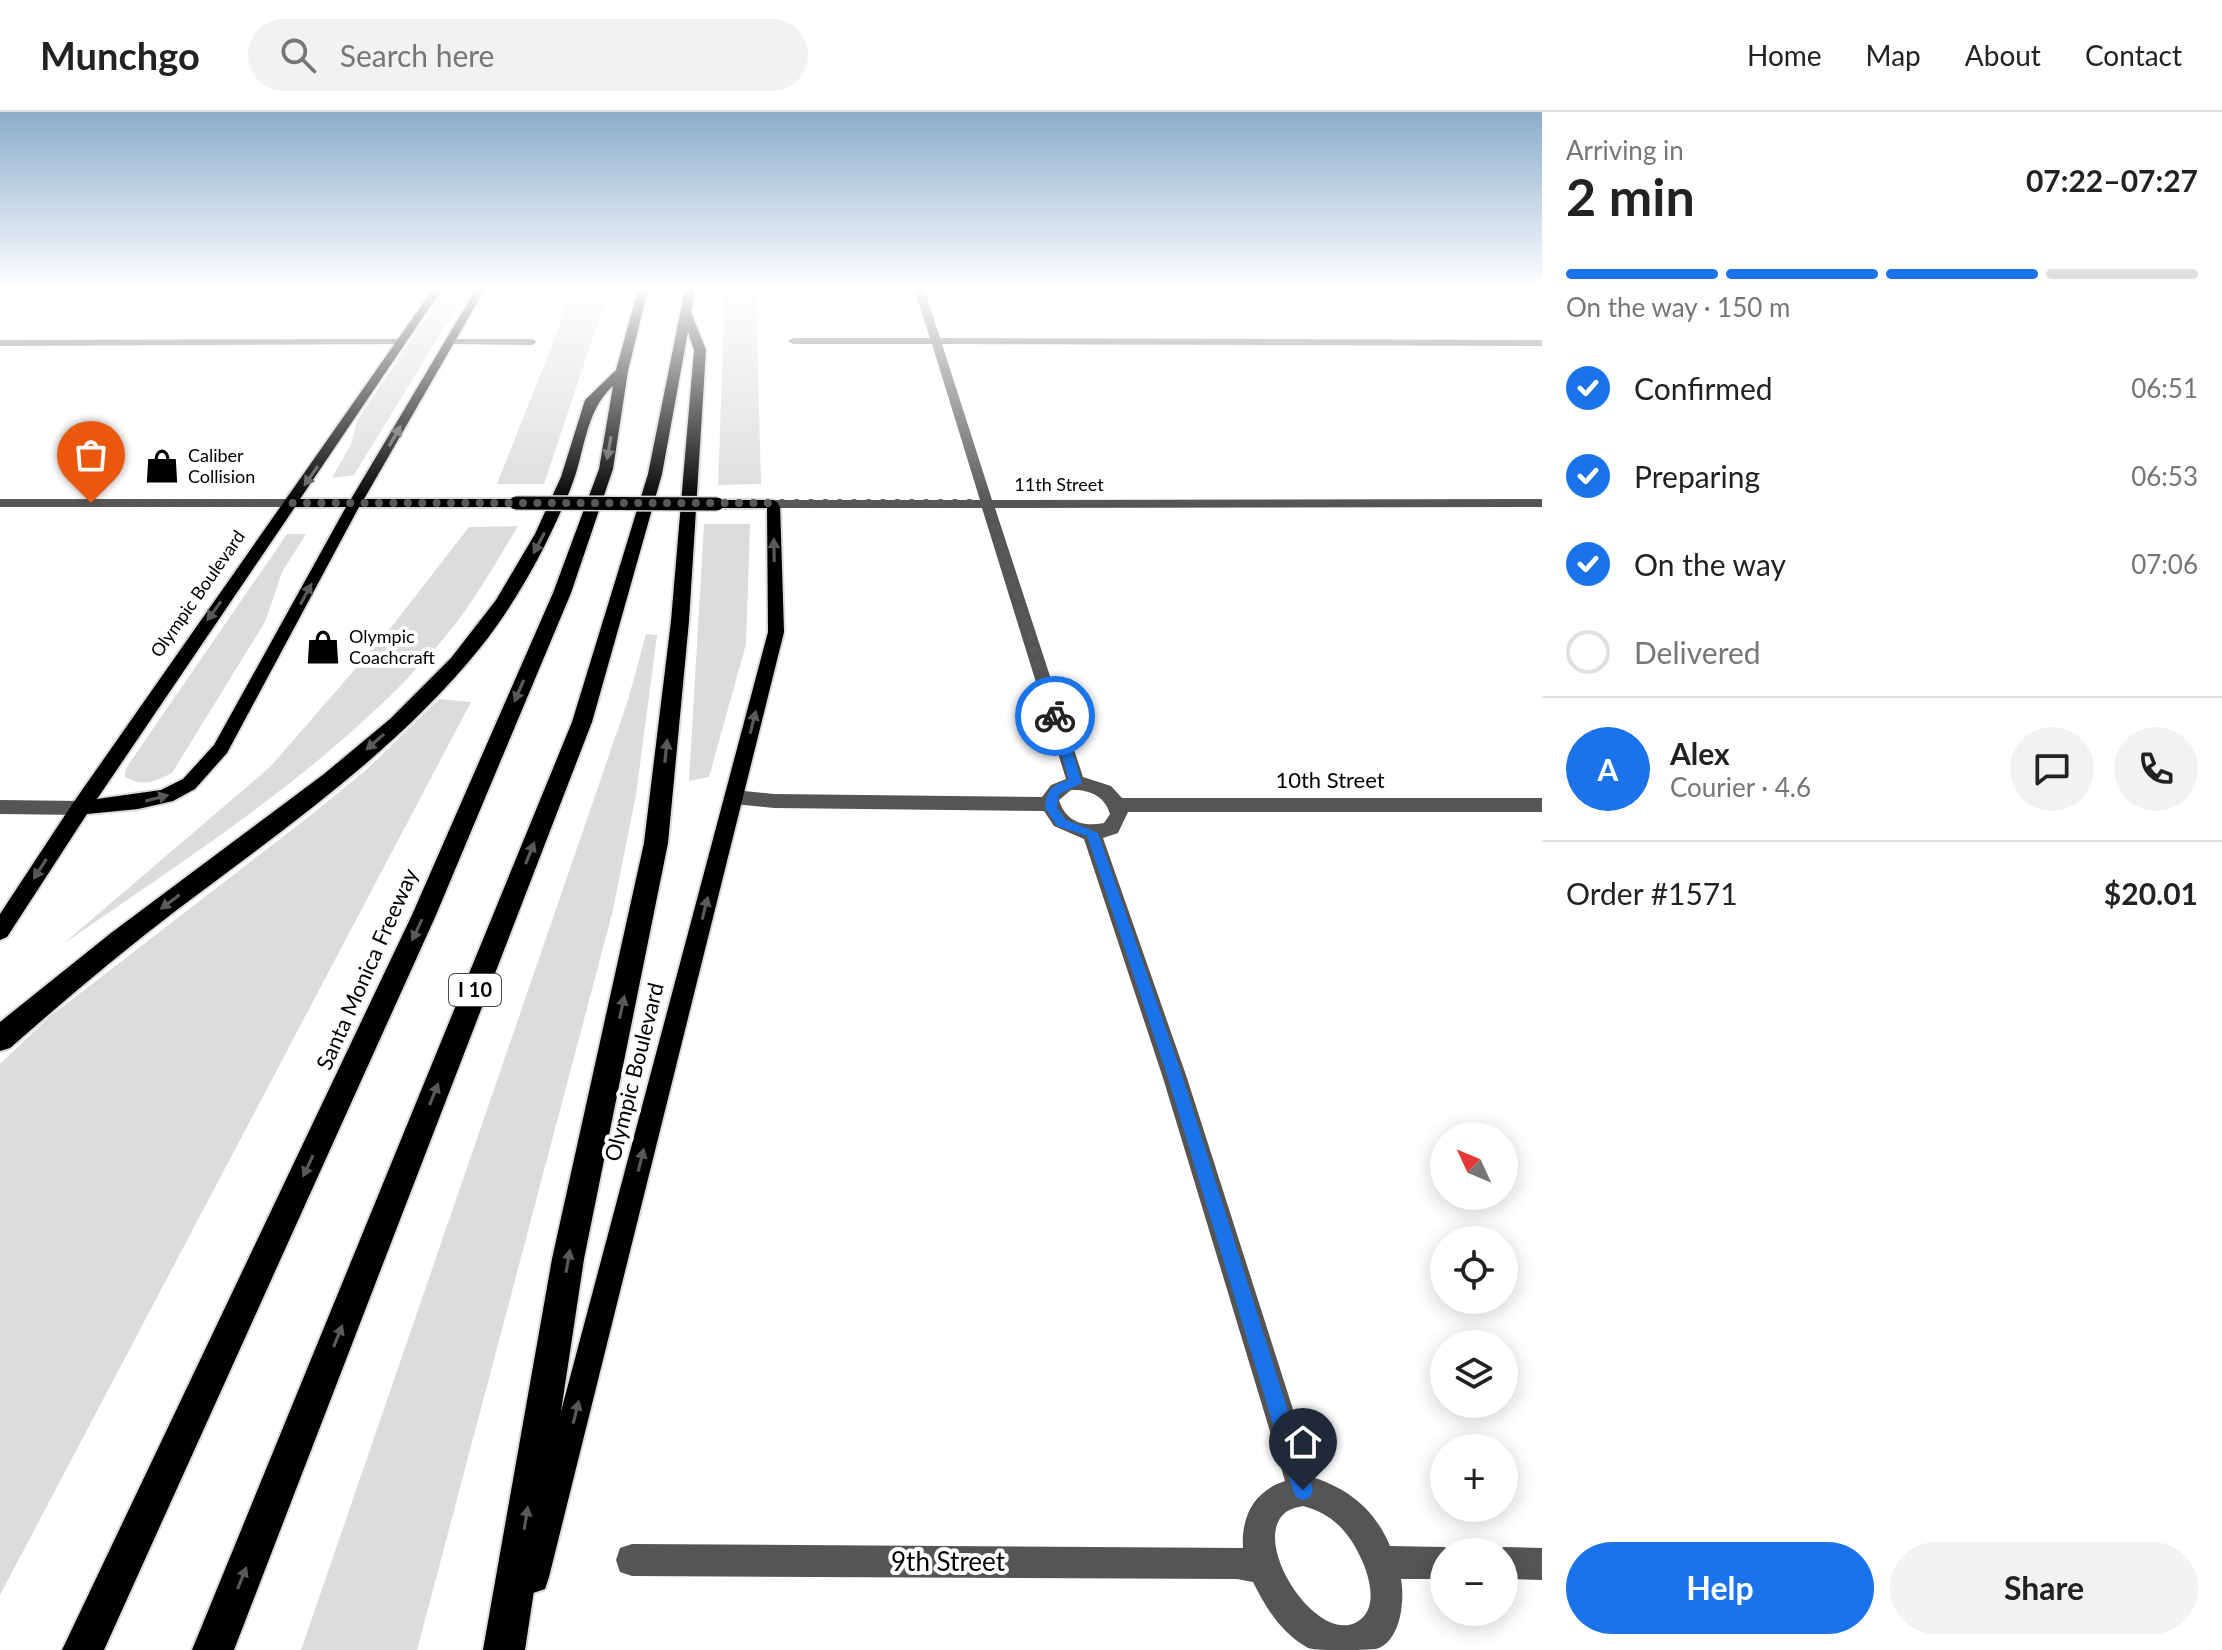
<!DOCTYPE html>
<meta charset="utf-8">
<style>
:root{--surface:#fff;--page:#f2f2f2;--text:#222;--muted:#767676;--line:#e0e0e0;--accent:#1a73e8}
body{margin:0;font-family:Lato,sans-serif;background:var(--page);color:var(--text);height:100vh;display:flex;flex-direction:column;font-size:30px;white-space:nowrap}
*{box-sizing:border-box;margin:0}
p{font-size:26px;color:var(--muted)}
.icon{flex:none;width:44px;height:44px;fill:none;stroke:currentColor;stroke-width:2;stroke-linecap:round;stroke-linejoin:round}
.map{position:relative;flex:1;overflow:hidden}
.panel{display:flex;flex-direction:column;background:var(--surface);width:680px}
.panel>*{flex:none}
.needle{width:52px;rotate:314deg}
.controls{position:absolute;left:1430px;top:1010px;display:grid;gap:16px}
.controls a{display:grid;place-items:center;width:88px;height:88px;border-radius:50%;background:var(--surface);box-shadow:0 4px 20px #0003;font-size:40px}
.pin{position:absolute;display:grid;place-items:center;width:68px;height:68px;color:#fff;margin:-82px -34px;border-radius:50% 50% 50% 0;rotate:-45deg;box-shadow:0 0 8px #0007}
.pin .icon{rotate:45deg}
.courier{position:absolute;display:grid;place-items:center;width:80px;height:80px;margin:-40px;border:6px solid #1a73e8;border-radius:50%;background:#fff;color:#222;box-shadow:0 2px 10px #0007}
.head em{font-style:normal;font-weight:700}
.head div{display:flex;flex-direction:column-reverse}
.head{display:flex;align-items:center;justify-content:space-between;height:136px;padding:0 24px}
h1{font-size:52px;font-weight:700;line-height:60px}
.bar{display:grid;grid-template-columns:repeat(4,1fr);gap:12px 8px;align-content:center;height:96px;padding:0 24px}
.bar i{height:10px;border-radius:6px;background:var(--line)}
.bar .current{background:var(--accent)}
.bar p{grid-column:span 4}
.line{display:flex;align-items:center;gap:20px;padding:0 24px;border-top:2px solid var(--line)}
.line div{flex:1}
.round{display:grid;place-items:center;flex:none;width:84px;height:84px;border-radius:42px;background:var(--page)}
ol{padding:0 24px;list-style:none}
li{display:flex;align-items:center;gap:24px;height:88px}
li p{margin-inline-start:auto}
li .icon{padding:8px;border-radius:50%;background:var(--accent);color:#fff;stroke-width:4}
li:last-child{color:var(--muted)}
li i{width:44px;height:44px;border:4px solid var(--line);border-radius:50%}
.cta{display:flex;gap:16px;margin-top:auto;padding:16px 24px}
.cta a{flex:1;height:92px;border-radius:48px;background:var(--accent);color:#fff;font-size:32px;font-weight:700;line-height:92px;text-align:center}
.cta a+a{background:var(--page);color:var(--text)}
header{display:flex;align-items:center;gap:48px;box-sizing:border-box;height:112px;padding:0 40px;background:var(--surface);border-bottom:2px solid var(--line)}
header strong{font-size:38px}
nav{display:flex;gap:44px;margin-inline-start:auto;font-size:28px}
.search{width:560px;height:72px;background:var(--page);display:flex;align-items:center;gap:20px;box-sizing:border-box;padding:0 28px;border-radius:44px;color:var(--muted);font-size:30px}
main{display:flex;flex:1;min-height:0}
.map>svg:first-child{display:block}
.green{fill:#dcdcdc}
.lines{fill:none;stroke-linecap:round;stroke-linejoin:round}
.major-casing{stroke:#dbdbdb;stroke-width:4}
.highway-casing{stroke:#dbdbdb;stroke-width:4}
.minor{fill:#555;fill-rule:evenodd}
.major{fill:#000;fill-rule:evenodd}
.highway{fill:#000;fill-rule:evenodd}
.major-bridge-casing{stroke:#dbdbdb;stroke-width:16;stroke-linecap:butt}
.major-bridge{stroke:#000;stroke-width:13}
.oneway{fill:#595959}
.route{fill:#1a73e8}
.done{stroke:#595959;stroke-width:8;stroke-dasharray:0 14.4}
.labels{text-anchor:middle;stroke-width:8;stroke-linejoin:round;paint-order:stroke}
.far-poi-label{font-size:18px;fill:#000;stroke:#fff;text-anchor:start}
.far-street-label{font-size:18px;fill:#000;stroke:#fff}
.shield{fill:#fff;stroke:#4c4c4c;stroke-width:2}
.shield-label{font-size:20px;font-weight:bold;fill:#000}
.street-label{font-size:22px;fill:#000;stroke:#fff}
.near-street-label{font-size:26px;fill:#000;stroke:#fff}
</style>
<header>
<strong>Munchgo</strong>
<div class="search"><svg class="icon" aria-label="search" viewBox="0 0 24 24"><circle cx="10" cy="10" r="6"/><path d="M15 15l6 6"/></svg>Search here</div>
<nav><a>Home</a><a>Map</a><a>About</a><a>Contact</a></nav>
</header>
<main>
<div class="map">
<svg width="1542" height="1538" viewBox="0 0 1542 1538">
<rect width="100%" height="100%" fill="#fff"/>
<!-- green -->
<g class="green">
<path d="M 445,177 L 468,177 L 354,363 L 332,366 L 351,332 L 357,309 Z"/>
<path d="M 574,177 L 609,177 L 544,372 L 497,372 Z"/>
<path d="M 725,177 L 756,177 L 761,372 L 718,373 Z"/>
<path d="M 704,412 L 750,412 L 746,532 L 709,665 L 689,669 Z"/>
<path d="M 518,414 C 495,452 473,492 445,525 C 339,650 196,740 63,832 L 270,655 L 389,518 L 469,415 Z"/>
<path d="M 287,422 L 306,422 L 282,460 L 265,510 L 172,661 C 154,670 143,675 125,665 L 126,656 Z"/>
<path d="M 646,522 L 657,523 L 636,683 L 613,798 L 417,1538 L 301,1538 L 628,588 Z"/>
<path d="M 439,587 L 471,590 L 0,1483 L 0,952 L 48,906 L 311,703 L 366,658 Z"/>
</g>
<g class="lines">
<!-- major casing -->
<g class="major-casing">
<g id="major">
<path d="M 433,177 L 442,177 L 300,387 L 351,387 L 476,177 L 485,177 L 364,387 L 516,387 L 522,391 L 516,395 L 359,395 L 227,641 L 195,677 L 173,689 L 138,697 L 87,702 L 7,825 L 0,828 L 0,802 L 73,691 ZM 295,395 L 346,395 L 214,633 L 183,667 L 161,678 L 97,687 Z"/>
<path d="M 773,388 L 780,392 L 784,520 L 549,1465 L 545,1477 L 533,1481 L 521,1477 L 517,1465 L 768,520 L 767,396 L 717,396 L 710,392 L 717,388 Z"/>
</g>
</g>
<!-- highway casing -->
<g class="highway-casing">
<g id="highway">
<path d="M 638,177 L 648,177 L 628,259 L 613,357 L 571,481 L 436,803 L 104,1538 L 62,1538 L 412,803 L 553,481 L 599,357 L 613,274 C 584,300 585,343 570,378 C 547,434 518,488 480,536 C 396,640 284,717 178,797 C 120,841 65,888 10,936 L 0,939 L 0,910 L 111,821 L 324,662 L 390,607 L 451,546 L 496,488 L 535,422 L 561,365 L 585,288 L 616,258 Z"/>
<path d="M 685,177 L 695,177 L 691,200 L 706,238 L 689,509 L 668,731 L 584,1147 L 525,1538 L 483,1538 L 552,1147 L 644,731 L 671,509 L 694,238 L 688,220 L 662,362 L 592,610 L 234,1538 L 192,1538 L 572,610 L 648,362 Z"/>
</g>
</g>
<!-- minor -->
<g class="minor">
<path d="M 914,177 L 924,177 L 940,226 L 1542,228 L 1542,234 L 942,232 L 992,388 L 1542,387 L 1542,395 L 995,396 L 1083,665 L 1111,674 L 1122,686 L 1542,686 L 1542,700 L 1128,700 L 1118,721 L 1103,726 L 1187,966 L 1315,1366 C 1350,1378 1375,1398 1390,1434 L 1444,1435 L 1456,1440 L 1444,1440 L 1444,1467 L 1401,1467 C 1405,1488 1401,1530 1376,1537 C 1365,1538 1350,1538 1338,1538 C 1329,1538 1316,1538 1308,1536 C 1281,1521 1266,1496 1253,1470 L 1237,1467 L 632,1464 L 620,1460 L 616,1448 L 620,1436 L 632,1432 L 1243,1436 C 1241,1404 1254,1379 1285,1369 L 1163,966 L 1084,727 L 1054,714 L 1044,699 L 774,696 L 734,692 L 725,685 L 734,678 L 774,682 L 1042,685 L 1051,673 L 1066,667 L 982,396 L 773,396 L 766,392 L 773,388 L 980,388 L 932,232 L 793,232 L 788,229 L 793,226 L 930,226 ZM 1071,678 C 1089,677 1105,684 1110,702 L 1104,711 C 1083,715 1066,710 1059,688 ZM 1303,1394 C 1319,1398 1333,1406 1344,1419 C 1361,1438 1388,1495 1355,1511 C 1314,1530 1249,1428 1286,1400 C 1290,1397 1298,1395 1303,1394 Z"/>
<path d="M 406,227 L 407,229 L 402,232 L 0,234 L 0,228 Z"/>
<path d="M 447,227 L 532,227 L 537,230 L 532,233 L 451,232 L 446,229 Z"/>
<path d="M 0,387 L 292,387 L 298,391 L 292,395 L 0,395 Z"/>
<path d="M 0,688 L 80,689 L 89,696 L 80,703 L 0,702 Z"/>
<path d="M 1504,1435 L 1542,1436 L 1542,1468 L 1504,1467 L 1504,1440 L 1492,1440 Z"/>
</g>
<!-- major -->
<use href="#major" class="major"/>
<!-- highway -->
<use href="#highway" class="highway"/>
<!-- major-bridge casing -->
<g class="major-bridge-casing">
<path id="major-bridge" d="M 516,391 L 717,392"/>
</g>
<!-- major-bridge -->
<use href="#major-bridge" class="major-bridge"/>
</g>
<!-- one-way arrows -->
<defs><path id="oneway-solid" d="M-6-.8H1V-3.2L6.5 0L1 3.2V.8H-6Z" transform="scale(2)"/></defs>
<g class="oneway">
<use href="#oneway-solid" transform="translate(395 324) rotate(-60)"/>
<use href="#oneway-solid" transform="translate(609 336) rotate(100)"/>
<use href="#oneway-solid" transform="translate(311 364) rotate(125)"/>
<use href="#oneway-solid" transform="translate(539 431) rotate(118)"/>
<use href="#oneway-solid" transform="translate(774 438) rotate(-91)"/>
<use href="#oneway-solid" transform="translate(306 482) rotate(-62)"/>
<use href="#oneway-solid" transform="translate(214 499) rotate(126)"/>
<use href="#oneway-solid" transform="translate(519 579) rotate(113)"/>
<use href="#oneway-solid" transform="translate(753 610) rotate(-76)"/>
<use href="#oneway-solid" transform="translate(375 630) rotate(139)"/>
<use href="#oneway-solid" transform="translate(666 639) rotate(-84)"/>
<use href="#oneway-solid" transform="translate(157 686) rotate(-15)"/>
<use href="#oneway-solid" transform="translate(530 741) rotate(-68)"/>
<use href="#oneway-solid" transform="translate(40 757) rotate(123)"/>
<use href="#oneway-solid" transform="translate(170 790) rotate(143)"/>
<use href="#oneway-solid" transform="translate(705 796) rotate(-76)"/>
<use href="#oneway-solid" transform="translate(417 818) rotate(115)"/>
<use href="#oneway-solid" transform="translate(622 895) rotate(-78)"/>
<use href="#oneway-solid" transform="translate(434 982) rotate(-68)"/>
<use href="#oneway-solid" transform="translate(641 1048) rotate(-76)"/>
<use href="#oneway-solid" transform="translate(308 1054) rotate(115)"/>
<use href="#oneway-solid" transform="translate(568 1149) rotate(-80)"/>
<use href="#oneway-solid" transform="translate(338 1224) rotate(-68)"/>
<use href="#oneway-solid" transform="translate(576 1300) rotate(-76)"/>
<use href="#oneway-solid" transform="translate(526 1406) rotate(-81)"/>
<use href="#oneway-solid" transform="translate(242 1466) rotate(-68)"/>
</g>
<!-- sky -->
<linearGradient id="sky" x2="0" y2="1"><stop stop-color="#8cadcc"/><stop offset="0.45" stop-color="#fff"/><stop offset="1" stop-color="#fff" stop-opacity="0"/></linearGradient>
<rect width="1542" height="392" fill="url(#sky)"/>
<!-- route -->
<path class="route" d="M 1055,601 L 1061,604 L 1082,671 L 1059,682 L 1057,696 L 1066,708 L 1098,721 L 1183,966 L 1313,1378 L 1310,1385 L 1303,1388 L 1296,1385 L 1293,1378 L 1168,966 L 1087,724 L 1057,714 L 1045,696 C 1047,678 1051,673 1069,668 L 1050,604 Z"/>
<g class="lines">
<!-- done -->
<path class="done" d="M 91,391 L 988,391 L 1055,604"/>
</g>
<!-- icons -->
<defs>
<g id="shop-bare" transform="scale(2.76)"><path d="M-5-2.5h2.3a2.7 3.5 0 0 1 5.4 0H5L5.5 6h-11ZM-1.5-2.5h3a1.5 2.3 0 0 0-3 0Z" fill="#000" stroke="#fff" stroke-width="2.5" paint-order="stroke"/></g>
</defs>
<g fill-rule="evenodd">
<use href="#shop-bare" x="162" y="354"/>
<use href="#shop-bare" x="323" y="535"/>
</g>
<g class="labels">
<!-- far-poi labels -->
<g class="far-poi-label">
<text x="188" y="350">Caliber<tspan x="188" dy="21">Collision</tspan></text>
<text x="349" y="531">Olympic<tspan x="349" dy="21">Coachcraft</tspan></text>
</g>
<!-- far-street labels -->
<g class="far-street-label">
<text x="1059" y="379">11th Street</text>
<text transform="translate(198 482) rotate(-55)" y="6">Olympic Boulevard</text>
</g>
<!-- shield labels -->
<rect class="shield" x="449" y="862" width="52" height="32" rx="6"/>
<g class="shield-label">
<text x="475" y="885">I 10</text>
</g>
<!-- street labels -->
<g class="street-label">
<text x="1330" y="676">10th Street</text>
<text transform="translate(367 857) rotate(-66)" y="8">Santa Monica Freeway</text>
<text transform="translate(634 960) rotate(-76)" y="8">Olympic Boulevard</text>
</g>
<!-- near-street labels -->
<g class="near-street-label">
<text x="948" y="1459">9th Street</text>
</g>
</g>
</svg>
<div class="controls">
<a><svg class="needle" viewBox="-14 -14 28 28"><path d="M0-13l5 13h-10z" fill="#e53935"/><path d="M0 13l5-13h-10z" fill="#767676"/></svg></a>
<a><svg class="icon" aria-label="locate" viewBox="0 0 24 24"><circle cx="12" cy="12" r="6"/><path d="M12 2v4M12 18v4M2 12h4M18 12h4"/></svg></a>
<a><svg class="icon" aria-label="layers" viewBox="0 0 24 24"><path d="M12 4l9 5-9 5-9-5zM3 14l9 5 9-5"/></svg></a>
<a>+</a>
<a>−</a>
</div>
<div class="pin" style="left:91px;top:391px;background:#ea580c"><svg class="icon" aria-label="bag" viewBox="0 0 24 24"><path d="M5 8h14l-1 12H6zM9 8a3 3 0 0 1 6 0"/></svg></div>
<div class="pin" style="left:1303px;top:1378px;background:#1f2937"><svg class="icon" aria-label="home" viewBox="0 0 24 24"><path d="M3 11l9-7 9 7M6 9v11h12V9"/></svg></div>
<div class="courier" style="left:1055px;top:604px"><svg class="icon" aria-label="bike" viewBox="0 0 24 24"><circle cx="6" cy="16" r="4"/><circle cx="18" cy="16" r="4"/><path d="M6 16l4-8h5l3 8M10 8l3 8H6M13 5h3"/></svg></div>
</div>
<section class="panel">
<div class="head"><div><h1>2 min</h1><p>Arriving in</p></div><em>07:22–07:27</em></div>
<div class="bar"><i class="current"></i><i class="current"></i><i class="current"></i><i></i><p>On the way · 150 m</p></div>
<ol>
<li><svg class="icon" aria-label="check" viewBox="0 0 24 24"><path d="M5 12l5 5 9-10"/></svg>Confirmed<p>06:51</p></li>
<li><svg class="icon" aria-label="check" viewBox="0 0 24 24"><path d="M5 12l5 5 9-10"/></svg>Preparing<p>06:53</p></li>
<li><svg class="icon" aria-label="check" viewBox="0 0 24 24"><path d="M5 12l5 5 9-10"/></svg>On the way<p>07:06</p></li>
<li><i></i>Delivered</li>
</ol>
<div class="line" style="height:144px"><b class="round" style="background:var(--accent);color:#fff">A</b><div><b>Alex</b><p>Courier · 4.6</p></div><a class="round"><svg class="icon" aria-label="chat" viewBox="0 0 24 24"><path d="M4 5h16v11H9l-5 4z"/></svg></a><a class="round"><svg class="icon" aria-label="phone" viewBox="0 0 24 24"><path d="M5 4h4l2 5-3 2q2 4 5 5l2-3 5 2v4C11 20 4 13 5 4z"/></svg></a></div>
<div class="line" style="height:104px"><div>Order #1571</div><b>$20.01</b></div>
<div class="cta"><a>Help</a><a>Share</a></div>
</section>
</main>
